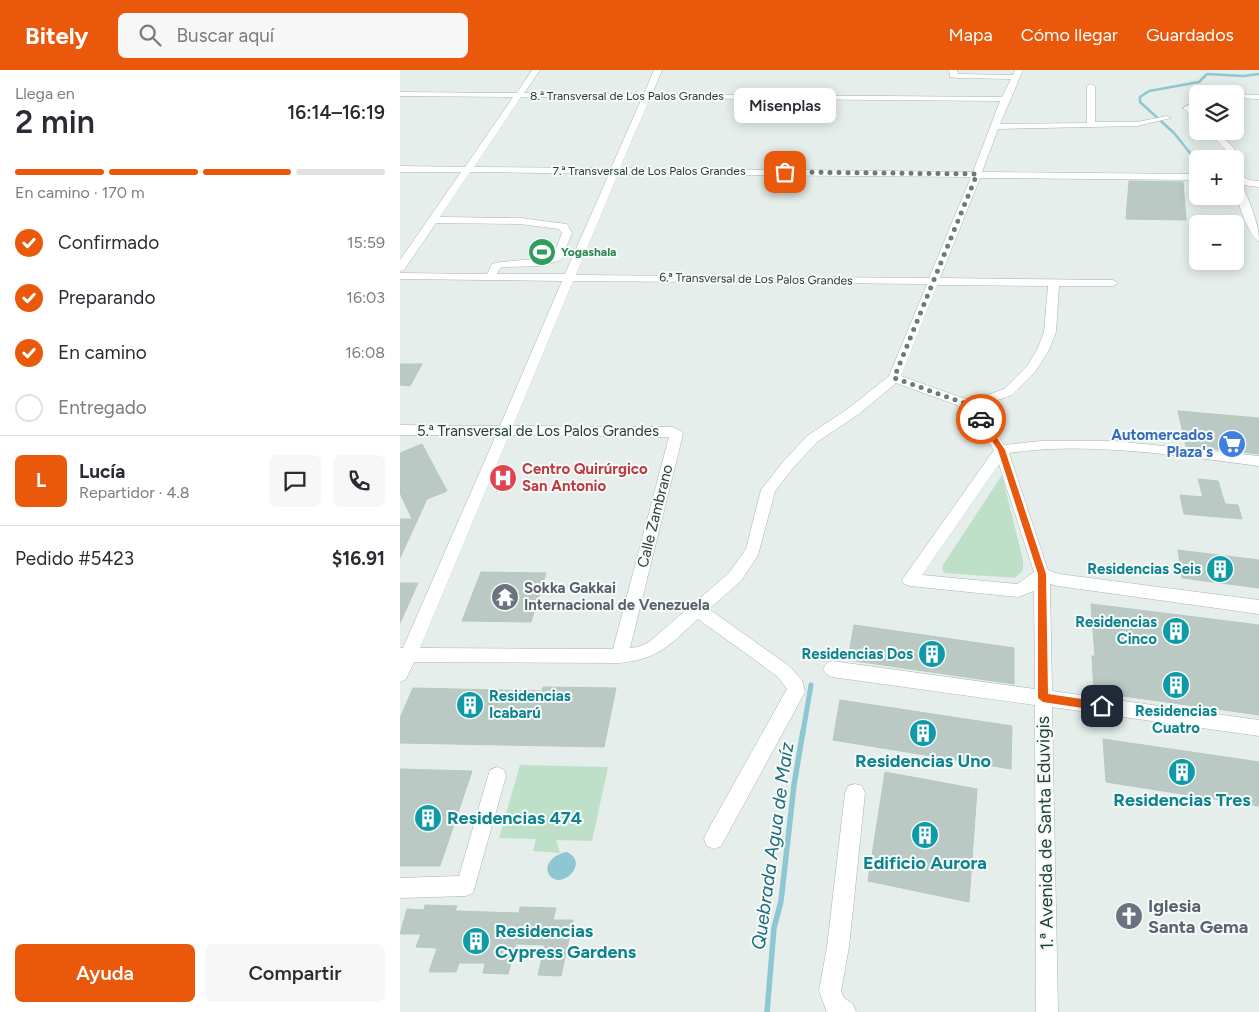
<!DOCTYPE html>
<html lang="es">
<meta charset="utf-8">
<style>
:root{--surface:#fff;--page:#f7f7f7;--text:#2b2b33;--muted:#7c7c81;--line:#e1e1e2;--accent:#ea580c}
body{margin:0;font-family:Figtree,sans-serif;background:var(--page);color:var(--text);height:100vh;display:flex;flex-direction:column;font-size:19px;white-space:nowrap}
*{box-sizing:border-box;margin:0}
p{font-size:16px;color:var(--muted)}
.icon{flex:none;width:28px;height:28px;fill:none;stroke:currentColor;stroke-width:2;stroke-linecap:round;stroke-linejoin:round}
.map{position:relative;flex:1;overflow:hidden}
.side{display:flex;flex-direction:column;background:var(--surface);width:400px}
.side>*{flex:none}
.tools{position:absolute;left:789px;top:15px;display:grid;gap:10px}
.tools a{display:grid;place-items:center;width:55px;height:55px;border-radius:8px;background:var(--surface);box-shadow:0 2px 12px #0003;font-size:25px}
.pin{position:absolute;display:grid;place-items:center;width:42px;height:42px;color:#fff;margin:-21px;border-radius:10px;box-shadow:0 2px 8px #0006}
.courier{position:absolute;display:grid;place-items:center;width:50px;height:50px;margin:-25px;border:4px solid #ea580c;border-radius:50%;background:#fff;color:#222;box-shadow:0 1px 6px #0007}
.bubble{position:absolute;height:35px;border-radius:8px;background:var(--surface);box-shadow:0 2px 12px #0003;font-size:16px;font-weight:600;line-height:35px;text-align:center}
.overview em{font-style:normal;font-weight:600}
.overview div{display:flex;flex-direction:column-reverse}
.overview{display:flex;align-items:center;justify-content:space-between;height:85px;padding:0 15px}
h1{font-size:32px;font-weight:600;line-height:38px}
.bar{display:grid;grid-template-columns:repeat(4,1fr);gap:8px 5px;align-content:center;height:60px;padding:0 15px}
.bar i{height:6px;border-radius:4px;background:var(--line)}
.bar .current{background:var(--accent)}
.bar p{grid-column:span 4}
.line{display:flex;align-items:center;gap:12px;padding:0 15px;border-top:1px solid var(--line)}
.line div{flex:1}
.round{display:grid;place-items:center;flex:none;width:52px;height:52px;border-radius:8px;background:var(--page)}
ol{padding:0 15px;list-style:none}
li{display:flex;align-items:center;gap:15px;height:55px}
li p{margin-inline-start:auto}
li .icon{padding:5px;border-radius:50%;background:var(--accent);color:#fff;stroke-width:4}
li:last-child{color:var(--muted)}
li i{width:28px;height:28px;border:2px solid var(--line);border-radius:50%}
.primary-button{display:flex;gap:10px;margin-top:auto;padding:10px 15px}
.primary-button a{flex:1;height:58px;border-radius:8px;background:var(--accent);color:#fff;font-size:20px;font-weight:600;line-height:58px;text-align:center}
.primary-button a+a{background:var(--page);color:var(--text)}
header{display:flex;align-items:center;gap:30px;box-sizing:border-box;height:70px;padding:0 25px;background:var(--accent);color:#fff}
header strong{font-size:24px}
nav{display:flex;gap:28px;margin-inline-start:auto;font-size:18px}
.search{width:350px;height:45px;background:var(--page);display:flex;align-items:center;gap:12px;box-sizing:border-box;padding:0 18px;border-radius:8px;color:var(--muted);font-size:19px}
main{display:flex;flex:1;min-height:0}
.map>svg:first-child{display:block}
.green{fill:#bedfc8}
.water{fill:#8ec7d2}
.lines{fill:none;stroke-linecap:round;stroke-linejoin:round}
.stream-far2{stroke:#8ec7d2;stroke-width:2.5}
.stream-far1{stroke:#8ec7d2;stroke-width:5}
.stream{stroke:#8ec7d2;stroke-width:5.5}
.building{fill:#bac9c3;stroke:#b7c8c1}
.minor-casing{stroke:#a7b6b1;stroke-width:1}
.minor{fill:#fff;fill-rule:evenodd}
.route{fill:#ea580c}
.done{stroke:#687d77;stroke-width:5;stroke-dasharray:0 9}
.labels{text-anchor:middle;stroke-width:4;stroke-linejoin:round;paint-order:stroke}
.far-street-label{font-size:12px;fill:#244039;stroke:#f6faf8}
.far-leisure-label{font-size:12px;font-weight:bold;fill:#27864d;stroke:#f6faf8;text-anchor:start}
.street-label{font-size:15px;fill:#244039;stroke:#f6faf8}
.shop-label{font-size:15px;font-weight:bold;fill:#366cbe;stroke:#f6faf8;text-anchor:end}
.health-label{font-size:15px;font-weight:bold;fill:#be3a42;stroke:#f6faf8;text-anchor:start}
.culture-label{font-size:15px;font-weight:bold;fill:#0d838f;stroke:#f6faf8;text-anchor:end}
.worship-label{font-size:15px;font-weight:bold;fill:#5b616d;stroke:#f6faf8;text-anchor:start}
.near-culture-label{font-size:18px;font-weight:bold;fill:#0d838f;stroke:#f6faf8}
.near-street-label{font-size:18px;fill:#244039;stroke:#f6faf8}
.near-worship-label{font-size:18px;font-weight:bold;fill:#5b616d;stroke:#f6faf8;text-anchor:start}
.near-water-label{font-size:19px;font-style:italic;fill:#1d6b7d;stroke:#f6faf8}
</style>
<header>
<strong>Bitely</strong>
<div class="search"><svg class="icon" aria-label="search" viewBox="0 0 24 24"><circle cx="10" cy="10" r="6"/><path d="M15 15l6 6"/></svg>Buscar aquí</div>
<nav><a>Mapa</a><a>Cómo llegar</a><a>Guardados</a></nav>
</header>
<main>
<section class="side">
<div class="overview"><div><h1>2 min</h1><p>Llega en</p></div><em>16:14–16:19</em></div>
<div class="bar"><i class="current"></i><i class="current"></i><i class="current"></i><i></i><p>En camino · 170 m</p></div>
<ol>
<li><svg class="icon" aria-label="check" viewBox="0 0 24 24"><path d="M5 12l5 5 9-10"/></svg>Confirmado<p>15:59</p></li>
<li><svg class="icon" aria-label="check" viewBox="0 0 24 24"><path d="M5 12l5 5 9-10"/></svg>Preparando<p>16:03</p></li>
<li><svg class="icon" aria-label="check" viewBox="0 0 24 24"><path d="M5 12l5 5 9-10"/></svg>En camino<p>16:08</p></li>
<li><i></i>Entregado</li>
</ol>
<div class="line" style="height:90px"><b class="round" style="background:var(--accent);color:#fff">L</b><div><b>Lucía</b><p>Repartidor · 4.8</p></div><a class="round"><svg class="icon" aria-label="chat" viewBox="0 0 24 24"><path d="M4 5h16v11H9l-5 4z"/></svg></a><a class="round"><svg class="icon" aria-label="phone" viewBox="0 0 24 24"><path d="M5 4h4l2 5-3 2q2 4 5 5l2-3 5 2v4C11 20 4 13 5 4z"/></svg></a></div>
<div class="line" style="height:65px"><div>Pedido #5423</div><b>$16.91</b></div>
<div class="primary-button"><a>Ayuda</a><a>Compartir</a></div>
</section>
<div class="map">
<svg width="859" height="942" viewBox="0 0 859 942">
<rect width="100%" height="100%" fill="#e5eeea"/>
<!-- green -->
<g class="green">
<path d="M 602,405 L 623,490 L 623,500 L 615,508 L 545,503 L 542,500 L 543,495 Z"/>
<path d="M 120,695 L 208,697 L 192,771 L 156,770 L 160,783 L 133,781 L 136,769 L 99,768 Z"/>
</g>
<!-- water -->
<path class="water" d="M 167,782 C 190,793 162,820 150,806 C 141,794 157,783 167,782 Z"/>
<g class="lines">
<!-- stream-far2 -->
<path class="stream-far2" d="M 798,93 L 774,63 L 740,32 L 740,27 L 749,21 L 799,12 L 807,4 L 843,6 L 859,4"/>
<!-- stream-far1 -->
<path class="stream-far1" d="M 403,662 L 411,615"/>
<!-- stream -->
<path class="stream" d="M 367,942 L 374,858 L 381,831 L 394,715 L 403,661"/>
</g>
<!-- building -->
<g class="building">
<path d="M 729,111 L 783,112 L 786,150 L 726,149 Z"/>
<path d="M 0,294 L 22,294 L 10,316 L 0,315 Z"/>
<path d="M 778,341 L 859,348 L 859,384 L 786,376 Z"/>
<path d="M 22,374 L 47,421 L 27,429 L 0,488 L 0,449 L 12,449 L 0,423 L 0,383 Z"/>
<path d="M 798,409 L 818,411 L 825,434 L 838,435 L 842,449 L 784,444 L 780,425 L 803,427 Z"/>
<path d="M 778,480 L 859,490 L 859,518 L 782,508 Z"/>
<path d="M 81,502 L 146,503 L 131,552 L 62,551 Z"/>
<path d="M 0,513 L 18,513 L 0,553 Z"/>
<path d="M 691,534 L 859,555 L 859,645 L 694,622 L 692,586 L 695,586 Z"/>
<path d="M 454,555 L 614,578 L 614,614 L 448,590 Z"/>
<path d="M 143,617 L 216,618 L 204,677 L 0,673 L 0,648 L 13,618 L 142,621 Z"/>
<path d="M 440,630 L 612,656 L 611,699 L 433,670 Z"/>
<path d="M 703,669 L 859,692 L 859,736 L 706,712 Z"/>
<path d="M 0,699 L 72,701 L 40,796 L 0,796 Z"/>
<path d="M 485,702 L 577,719 L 569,832 L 468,811 Z"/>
<path d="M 25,835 L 57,836 L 55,841 L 119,843 L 120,837 L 156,838 L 153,850 L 173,850 L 161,906 L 138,905 L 145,875 L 116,874 L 108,904 L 83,903 L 85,893 L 59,893 L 56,902 L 29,902 L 37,878 L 16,877 L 21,864 L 0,864 L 7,839 L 24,840 Z"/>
</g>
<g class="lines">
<!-- minor casing -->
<g class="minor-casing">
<g id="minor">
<path d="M 132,0 L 140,0 L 124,23 L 244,24 L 254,0 L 262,0 L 252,24 L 602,27 L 611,9 L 558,8 L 550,7 L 549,0 L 557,0 L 558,4 L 613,5 L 615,0 L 623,0 L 600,54 L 687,53 L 687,16 L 691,14 L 695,16 L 695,52 L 737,52 L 767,46 L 771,48 L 737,56 L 598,59 L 582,102 L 798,104 L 798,110 L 580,108 L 540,208 L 713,210 L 718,213 L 713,216 L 659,216 L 656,262 L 649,280 L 635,302 L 612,325 L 578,337 L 604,375 L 641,371 L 715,371 L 859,386 L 859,396 C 780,386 688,371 609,383 L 648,500 L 659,504 L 859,530 L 859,544 L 658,516 L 650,514 L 652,621 L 859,650 L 859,666 L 652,637 L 658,942 L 636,942 L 635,635 L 432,607 L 426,604 L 423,599 L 426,594 L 432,591 L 635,619 L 634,521 L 618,527 L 510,516 L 504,514 L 502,510 L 594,380 L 565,338 L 496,313 L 459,344 L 417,372 L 393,398 L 375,421 L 358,485 L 341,511 L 309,539 L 389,596 L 402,610 L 405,622 L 321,776 L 314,779 L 307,776 L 304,769 L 307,762 L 387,619 L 377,606 L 298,549 C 269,575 260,589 219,593 L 14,592 L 6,609 L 0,612 L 0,578 L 3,578 L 96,365 L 0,365 L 0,355 L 100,356 L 162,211 L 0,209 L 0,203 L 87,204 L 92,194 L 100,192 L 147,188 L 153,186 L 162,163 L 159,159 L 120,154 L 36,153 L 4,200 L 0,201 L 0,190 L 61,102 L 0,102 L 0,96 L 65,97 L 113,27 L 0,26 L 0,22 L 117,23 ZM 121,27 L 242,28 L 211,98 L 74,97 ZM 250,28 L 600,31 L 573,102 L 220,98 ZM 70,102 L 209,104 L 165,204 L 97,204 L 100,198 L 104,197 L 142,196 L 161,190 L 172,163 L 167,154 L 120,148 L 40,147 ZM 218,104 L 571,107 L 529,208 L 176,205 ZM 173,211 L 527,214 L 489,306 L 449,338 L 407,366 L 383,392 L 361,420 L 346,479 L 329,503 L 249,572 L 238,577 L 230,578 L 283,364 L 281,361 L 272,357 L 113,356 ZM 537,215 L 648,216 L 644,262 L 637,280 L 627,296 L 604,319 L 571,331 L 501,306 ZM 109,365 L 269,367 L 213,579 L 20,578 ZM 599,394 L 634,502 L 617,514 L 522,505 Z"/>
<path d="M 835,24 L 859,25 L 859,29 L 835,28 Z"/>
<path d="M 798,30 L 798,35 L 792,38 L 798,44 L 798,51 L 783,38 Z"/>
<path d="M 807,61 L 816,61 L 834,78 L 837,89 L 836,91 L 835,89 L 829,89 L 827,81 Z"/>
<path d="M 835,101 L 849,110 L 859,111 L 859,117 L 843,115 C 849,133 859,152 859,171 C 849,168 836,129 835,117 C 835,112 835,107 835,101 Z"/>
<path d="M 97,697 L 104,700 L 106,706 L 73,823 L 66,826 L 0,828 L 0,808 L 59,806 L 88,706 L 90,700 Z"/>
<path d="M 455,714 L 462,716 L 465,723 L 449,877 L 441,921 L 444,928 L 453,934 L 456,942 L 427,942 L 419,921 L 427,877 L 445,723 L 448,716 Z"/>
</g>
</g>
<!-- minor -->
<use href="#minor" class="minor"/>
</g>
<!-- route -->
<path class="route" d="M 581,347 L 584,348 L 605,380 L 646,504 L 648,624 L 702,632 L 707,636 L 705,639 L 702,641 L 643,632 L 638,628 L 638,504 L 598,380 L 578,349 Z"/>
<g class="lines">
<!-- done -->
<path class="done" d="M 385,102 L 577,104 L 494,308 L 570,335 L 581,349"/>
</g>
<!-- icons -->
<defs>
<g id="stadium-disc" transform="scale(1.4375)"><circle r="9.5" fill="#2e9e5b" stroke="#f6faf8"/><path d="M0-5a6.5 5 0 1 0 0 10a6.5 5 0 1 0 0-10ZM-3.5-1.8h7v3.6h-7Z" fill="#fff"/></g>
<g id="supermarket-disc" transform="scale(1.4375)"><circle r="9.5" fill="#3f7fe0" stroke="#f6faf8"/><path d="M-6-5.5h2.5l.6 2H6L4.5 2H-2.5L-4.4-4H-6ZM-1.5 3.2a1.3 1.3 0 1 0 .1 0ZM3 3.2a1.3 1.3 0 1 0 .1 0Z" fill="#fff"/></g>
<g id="hospital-disc" transform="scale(1.4375)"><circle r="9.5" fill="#e0444e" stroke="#f6faf8"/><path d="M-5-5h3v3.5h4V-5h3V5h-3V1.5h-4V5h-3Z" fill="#fff"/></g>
<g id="building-disc" transform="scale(1.4375)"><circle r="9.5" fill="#0f9aa8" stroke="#f6faf8"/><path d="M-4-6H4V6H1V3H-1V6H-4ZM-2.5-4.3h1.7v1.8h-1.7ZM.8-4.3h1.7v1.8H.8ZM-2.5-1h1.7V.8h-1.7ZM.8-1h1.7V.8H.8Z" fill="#fff"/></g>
<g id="temple-disc" transform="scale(1.4375)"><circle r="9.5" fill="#6b7280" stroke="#f6faf8"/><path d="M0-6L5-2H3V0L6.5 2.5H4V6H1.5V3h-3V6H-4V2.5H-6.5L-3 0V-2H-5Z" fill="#fff"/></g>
<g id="church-disc" transform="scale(1.4375)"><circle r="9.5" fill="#6b7280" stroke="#f6faf8"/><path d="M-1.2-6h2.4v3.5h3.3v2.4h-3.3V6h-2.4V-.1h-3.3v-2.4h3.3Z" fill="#fff"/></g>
</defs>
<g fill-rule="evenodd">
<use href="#stadium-disc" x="142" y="182"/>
<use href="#supermarket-disc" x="832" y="374"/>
<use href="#hospital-disc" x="103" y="408"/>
<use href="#building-disc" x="820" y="499"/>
<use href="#temple-disc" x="105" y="527"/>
<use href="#building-disc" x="776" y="561"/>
<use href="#building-disc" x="532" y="584"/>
<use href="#building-disc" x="776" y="615"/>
<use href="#building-disc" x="70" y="635"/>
<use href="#building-disc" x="523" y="663"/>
<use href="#building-disc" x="782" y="702"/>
<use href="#building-disc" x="28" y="748"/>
<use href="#building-disc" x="525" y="765"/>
<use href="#church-disc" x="729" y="846"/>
<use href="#building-disc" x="76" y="871"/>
</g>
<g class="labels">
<!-- far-street labels -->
<g class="far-street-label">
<text x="227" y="30">8.ª Transversal de Los Palos Grandes</text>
<text x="249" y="105">7.ª Transversal de Los Palos Grandes</text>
<text transform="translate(356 209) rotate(1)" y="4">6.ª Transversal de Los Palos Grandes</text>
</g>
<!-- far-leisure labels -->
<g class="far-leisure-label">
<text x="161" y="186">Yogashala</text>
</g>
<!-- street labels -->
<g class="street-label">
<text x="138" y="366">5.ª Transversal de Los Palos Grandes</text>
<text transform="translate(255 446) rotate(-76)" y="5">Calle Zambrano</text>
</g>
<!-- shop labels -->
<g class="shop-label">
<text x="813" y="370">Automercados<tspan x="813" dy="17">Plaza's</tspan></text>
</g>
<!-- health labels -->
<g class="health-label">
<text x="122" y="404">Centro Quirúrgico<tspan x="122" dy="17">San Antonio</tspan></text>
</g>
<!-- culture labels -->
<g class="culture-label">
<text x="801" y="504">Residencias Seis</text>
<text x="757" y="557">Residencias<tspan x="757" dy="17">Cinco</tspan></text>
<text x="513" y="589">Residencias Dos</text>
<text x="89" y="631" text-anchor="start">Residencias<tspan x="89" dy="17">Icabarú</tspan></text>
<text x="776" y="646" text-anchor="middle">Residencias<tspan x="776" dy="17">Cuatro</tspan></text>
</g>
<!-- worship labels -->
<g class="worship-label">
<text x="124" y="523">Sokka Gakkai<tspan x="124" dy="17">Internacional de Venezuela</tspan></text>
</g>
<!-- near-culture labels -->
<g class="near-culture-label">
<text x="523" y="697">Residencias Uno</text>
<text x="782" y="736">Residencias Tres</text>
<text x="47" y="754" text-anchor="start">Residencias 474</text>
<text x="525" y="799">Edificio Aurora</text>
<text x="95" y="867" text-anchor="start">Residencias<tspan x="95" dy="21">Cypress Gardens</tspan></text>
</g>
<!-- near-street labels -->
<g class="near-street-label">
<text transform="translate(645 763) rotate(-91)" y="6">1.ª Avenida de Santa Eduvigis</text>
</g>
<!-- near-worship labels -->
<g class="near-worship-label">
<text x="748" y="842">Iglesia<tspan x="748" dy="21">Santa Gema</tspan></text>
</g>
<!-- near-water labels -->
<g class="near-water-label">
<text transform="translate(372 776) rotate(-82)" y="7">Quebrada Agua de Maíz</text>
</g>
</g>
</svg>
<div class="tools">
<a><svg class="icon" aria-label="layers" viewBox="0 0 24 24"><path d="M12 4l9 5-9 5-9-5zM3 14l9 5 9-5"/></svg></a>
<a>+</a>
<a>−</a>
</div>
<div class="pin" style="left:385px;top:102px;background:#ea580c"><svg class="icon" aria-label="bag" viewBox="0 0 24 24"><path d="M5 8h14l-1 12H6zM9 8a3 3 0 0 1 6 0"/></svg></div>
<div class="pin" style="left:702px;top:636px;background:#1f2937"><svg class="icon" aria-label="home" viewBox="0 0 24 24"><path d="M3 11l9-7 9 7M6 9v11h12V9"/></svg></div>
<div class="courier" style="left:581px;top:349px"><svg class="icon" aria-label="car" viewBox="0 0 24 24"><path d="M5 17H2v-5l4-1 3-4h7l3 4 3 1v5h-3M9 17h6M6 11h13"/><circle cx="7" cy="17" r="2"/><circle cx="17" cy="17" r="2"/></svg></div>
<div class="bubble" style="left:334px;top:18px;width:102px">Misenplas</div>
</div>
</main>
